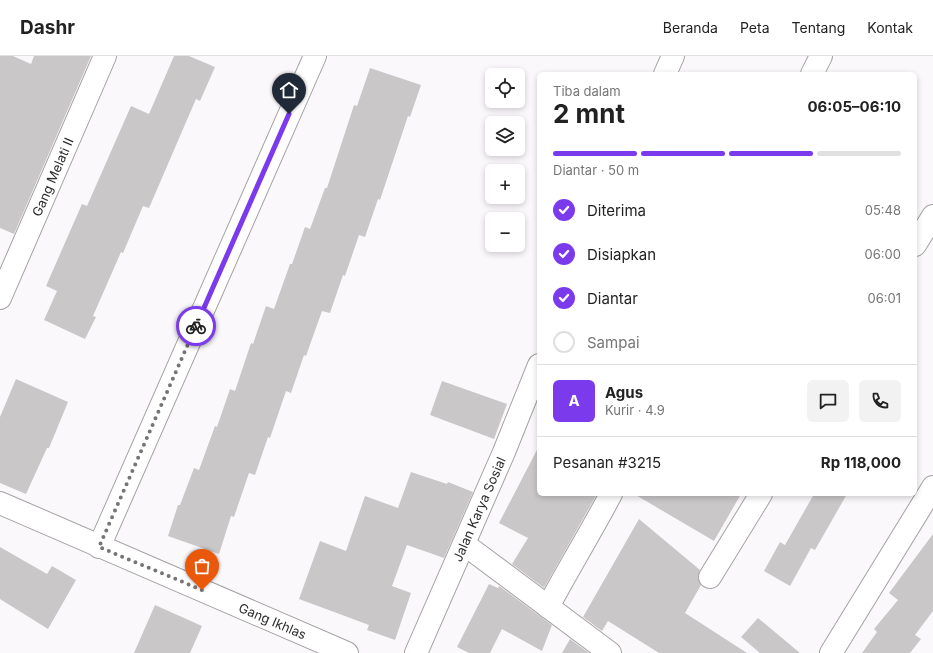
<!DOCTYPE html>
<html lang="id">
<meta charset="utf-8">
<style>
:root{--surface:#fff;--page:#f2f2f2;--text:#222;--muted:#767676;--line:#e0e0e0;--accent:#7c3aed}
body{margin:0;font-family:Inter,sans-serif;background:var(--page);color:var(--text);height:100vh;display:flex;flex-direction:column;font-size:15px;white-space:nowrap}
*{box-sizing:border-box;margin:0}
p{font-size:13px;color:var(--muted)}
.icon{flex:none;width:22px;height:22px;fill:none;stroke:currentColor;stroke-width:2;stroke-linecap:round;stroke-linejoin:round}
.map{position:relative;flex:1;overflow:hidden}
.side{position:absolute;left:537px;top:16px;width:380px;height:424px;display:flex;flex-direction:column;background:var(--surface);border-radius:6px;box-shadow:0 2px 6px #0003}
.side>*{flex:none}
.fabs{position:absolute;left:485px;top:12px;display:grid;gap:8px}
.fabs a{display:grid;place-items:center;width:40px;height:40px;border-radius:6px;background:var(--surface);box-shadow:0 2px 6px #0003;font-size:20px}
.pin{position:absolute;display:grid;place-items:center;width:34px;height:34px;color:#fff;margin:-41px -17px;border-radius:50% 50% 50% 0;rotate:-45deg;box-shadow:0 0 4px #0007}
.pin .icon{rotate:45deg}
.courier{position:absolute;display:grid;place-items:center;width:40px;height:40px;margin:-20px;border:3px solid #7c3aed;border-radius:50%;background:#fff;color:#222;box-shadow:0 1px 5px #0007}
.overview em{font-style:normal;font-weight:700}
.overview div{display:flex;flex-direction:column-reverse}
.overview{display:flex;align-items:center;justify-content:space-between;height:68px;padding:0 16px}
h1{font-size:26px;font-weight:700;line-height:30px}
.bar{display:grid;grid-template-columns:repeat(4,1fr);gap:6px 4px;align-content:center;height:48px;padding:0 16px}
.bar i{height:5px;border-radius:3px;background:var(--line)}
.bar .selected{background:var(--accent)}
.bar p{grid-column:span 4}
.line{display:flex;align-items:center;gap:10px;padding:0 16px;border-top:1px solid var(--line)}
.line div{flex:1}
.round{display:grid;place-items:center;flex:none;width:42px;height:42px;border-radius:6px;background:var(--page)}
ol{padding:0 16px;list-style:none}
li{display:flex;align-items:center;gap:12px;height:44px}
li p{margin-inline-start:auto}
li .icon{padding:4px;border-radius:50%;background:var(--accent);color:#fff;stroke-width:4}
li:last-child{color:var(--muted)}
li i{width:22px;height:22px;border:2px solid var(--line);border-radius:50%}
header{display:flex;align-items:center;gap:24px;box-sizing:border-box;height:56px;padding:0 20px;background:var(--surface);border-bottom:1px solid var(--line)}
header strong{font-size:19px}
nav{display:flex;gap:22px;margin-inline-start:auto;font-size:14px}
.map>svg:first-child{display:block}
.building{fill:#cac7c9}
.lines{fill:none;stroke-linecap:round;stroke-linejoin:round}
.minor-casing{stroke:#a5a2a4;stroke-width:24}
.minor{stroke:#fff;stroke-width:22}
.done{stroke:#767476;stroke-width:4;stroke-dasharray:0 7.2}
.route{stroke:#7c3aed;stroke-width:5}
.labels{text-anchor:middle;stroke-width:4;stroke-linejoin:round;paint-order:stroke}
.street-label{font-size:13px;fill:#2e2d2e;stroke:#fbf8fb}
</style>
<header>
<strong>Dashr</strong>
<nav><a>Beranda</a><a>Peta</a><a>Tentang</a><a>Kontak</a></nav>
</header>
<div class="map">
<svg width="933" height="597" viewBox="0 0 933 597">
<rect width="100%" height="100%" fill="#fbf8fb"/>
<!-- building -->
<g class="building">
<path d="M 0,0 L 13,0 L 31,8 L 34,0 L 91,0 L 14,178 L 0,172 Z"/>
<path d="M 174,0 L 189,0 L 215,11 L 200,45 L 196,43 L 149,152 L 143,150 L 123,197 L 121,196 L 93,260 L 96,261 L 85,283 L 44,264 L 57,235 L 46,230 L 82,148 L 87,150 L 131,50 L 149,58 Z"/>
<path d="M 370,12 L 421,29 L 410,61 L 408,60 L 380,144 L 378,143 L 365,181 L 359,179 L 345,220 L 343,219 L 330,257 L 322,255 L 306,300 L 304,299 L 291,337 L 286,335 L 270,382 L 268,381 L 255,419 L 249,417 L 234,461 L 231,460 L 219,498 L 168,480 L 178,449 L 180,449 L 194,412 L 199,414 L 215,370 L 217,371 L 230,333 L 235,335 L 251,287 L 253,288 L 266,250 L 274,253 L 290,208 L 292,208 L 305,171 L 310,173 L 325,132 L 327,132 L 354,49 L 357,50 Z"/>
<path d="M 16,323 L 68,346 L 49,392 L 47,392 L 26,438 L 0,427 L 0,361 Z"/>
<path d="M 442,325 L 507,348 L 494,383 L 430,359 Z"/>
<path d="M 539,390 L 539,438 L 597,438 L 544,532 L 512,508 L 528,482 L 499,467 Z"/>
<path d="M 411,416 L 447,428 L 448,426 L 473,436 L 444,502 L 407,489 L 392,530 L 411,537 L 395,584 L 367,574 L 369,569 L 299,543 L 320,485 L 346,495 L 365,440 L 398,452 Z"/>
<path d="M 634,438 L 741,438 L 714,485 Z"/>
<path d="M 814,438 L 847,438 L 815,494 L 811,492 L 790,530 L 764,515 L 780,486 L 785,489 Z"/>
<path d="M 639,463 L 700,514 L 698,521 L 701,529 L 685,557 L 747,597 L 659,597 L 608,565 L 602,575 L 583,561 Z"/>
<path d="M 933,478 L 933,555 L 915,579 L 921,583 L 910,597 L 862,597 L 877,576 L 874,573 L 898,544 L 889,537 Z"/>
<path d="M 0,491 L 47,518 L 52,510 L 76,524 L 48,573 L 0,543 Z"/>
<path d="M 489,528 L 498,532 L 499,530 L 552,569 L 542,595 L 502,573 L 490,597 L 469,597 L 457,591 Z"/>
<path d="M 155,549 L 202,570 L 190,597 L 134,597 Z"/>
<path d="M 758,562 L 800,597 L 760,597 L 741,581 Z"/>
<path d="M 570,583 L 589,597 L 562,597 Z"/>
</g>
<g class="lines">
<!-- minor casing -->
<g class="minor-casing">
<g id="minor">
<path d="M 665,18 L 673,0"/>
<path d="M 812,18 L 821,0"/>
<path d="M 915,189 L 933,160"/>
<path id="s1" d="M 0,242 L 105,0"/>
<path id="s2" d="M 0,447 L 347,597"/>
<path d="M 464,488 L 610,597"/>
<path d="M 99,491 L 315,0"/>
<path d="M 710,521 L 761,438"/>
<path d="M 548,551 C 568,513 591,476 611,438"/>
<path id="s3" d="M 416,597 L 504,396 L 539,309"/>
<path d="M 831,597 L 933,431"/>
</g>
</g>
<!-- minor -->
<use href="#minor" class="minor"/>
</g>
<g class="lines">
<!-- done -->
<path class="done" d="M 196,270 L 99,491 L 202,534"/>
<!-- route -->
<path class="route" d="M 196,270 L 289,58"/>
</g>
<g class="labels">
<!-- street labels -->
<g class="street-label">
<text dy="5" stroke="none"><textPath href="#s1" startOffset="132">Gang Melati II</textPath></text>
<text dy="5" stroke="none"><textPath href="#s3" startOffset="157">Jalan Karya Sosial</textPath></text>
<text dy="5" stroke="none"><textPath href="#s2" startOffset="297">Gang Ikhlas</textPath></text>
</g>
</g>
</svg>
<div class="fabs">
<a><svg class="icon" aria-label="locate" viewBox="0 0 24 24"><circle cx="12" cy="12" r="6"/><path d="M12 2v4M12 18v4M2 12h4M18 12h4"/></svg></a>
<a><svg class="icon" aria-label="layers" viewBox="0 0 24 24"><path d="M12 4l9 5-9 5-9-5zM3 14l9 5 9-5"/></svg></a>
<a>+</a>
<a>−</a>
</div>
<div class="pin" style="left:202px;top:534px;background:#ea580c"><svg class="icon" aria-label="bag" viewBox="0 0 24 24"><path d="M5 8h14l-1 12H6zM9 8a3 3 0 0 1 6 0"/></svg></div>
<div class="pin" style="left:289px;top:58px;background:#1f2937"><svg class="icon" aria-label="home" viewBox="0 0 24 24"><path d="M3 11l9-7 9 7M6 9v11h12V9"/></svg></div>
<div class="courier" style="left:196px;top:270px"><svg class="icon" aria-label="bike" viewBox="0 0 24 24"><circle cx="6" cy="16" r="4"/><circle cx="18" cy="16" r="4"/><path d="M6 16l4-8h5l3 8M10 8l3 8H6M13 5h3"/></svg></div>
<section class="side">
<div class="overview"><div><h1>2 mnt</h1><p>Tiba dalam</p></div><em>06:05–06:10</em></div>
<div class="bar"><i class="selected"></i><i class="selected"></i><i class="selected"></i><i></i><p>Diantar · 50 m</p></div>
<ol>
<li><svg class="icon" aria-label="check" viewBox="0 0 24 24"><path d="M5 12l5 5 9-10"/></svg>Diterima<p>05:48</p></li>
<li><svg class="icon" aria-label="check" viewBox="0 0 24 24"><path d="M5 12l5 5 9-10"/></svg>Disiapkan<p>06:00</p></li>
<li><svg class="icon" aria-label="check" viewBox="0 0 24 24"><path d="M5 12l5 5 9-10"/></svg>Diantar<p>06:01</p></li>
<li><i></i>Sampai</li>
</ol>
<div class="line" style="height:72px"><b class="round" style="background:var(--accent);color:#fff">A</b><div><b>Agus</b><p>Kurir · 4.9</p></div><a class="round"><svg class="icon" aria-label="chat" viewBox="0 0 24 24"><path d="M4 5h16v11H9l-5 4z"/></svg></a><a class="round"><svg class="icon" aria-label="phone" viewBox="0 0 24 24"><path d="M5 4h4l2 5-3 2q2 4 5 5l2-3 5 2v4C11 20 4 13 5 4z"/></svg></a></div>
<div class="line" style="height:52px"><div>Pesanan #3215</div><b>Rp 118,000</b></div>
</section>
</div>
